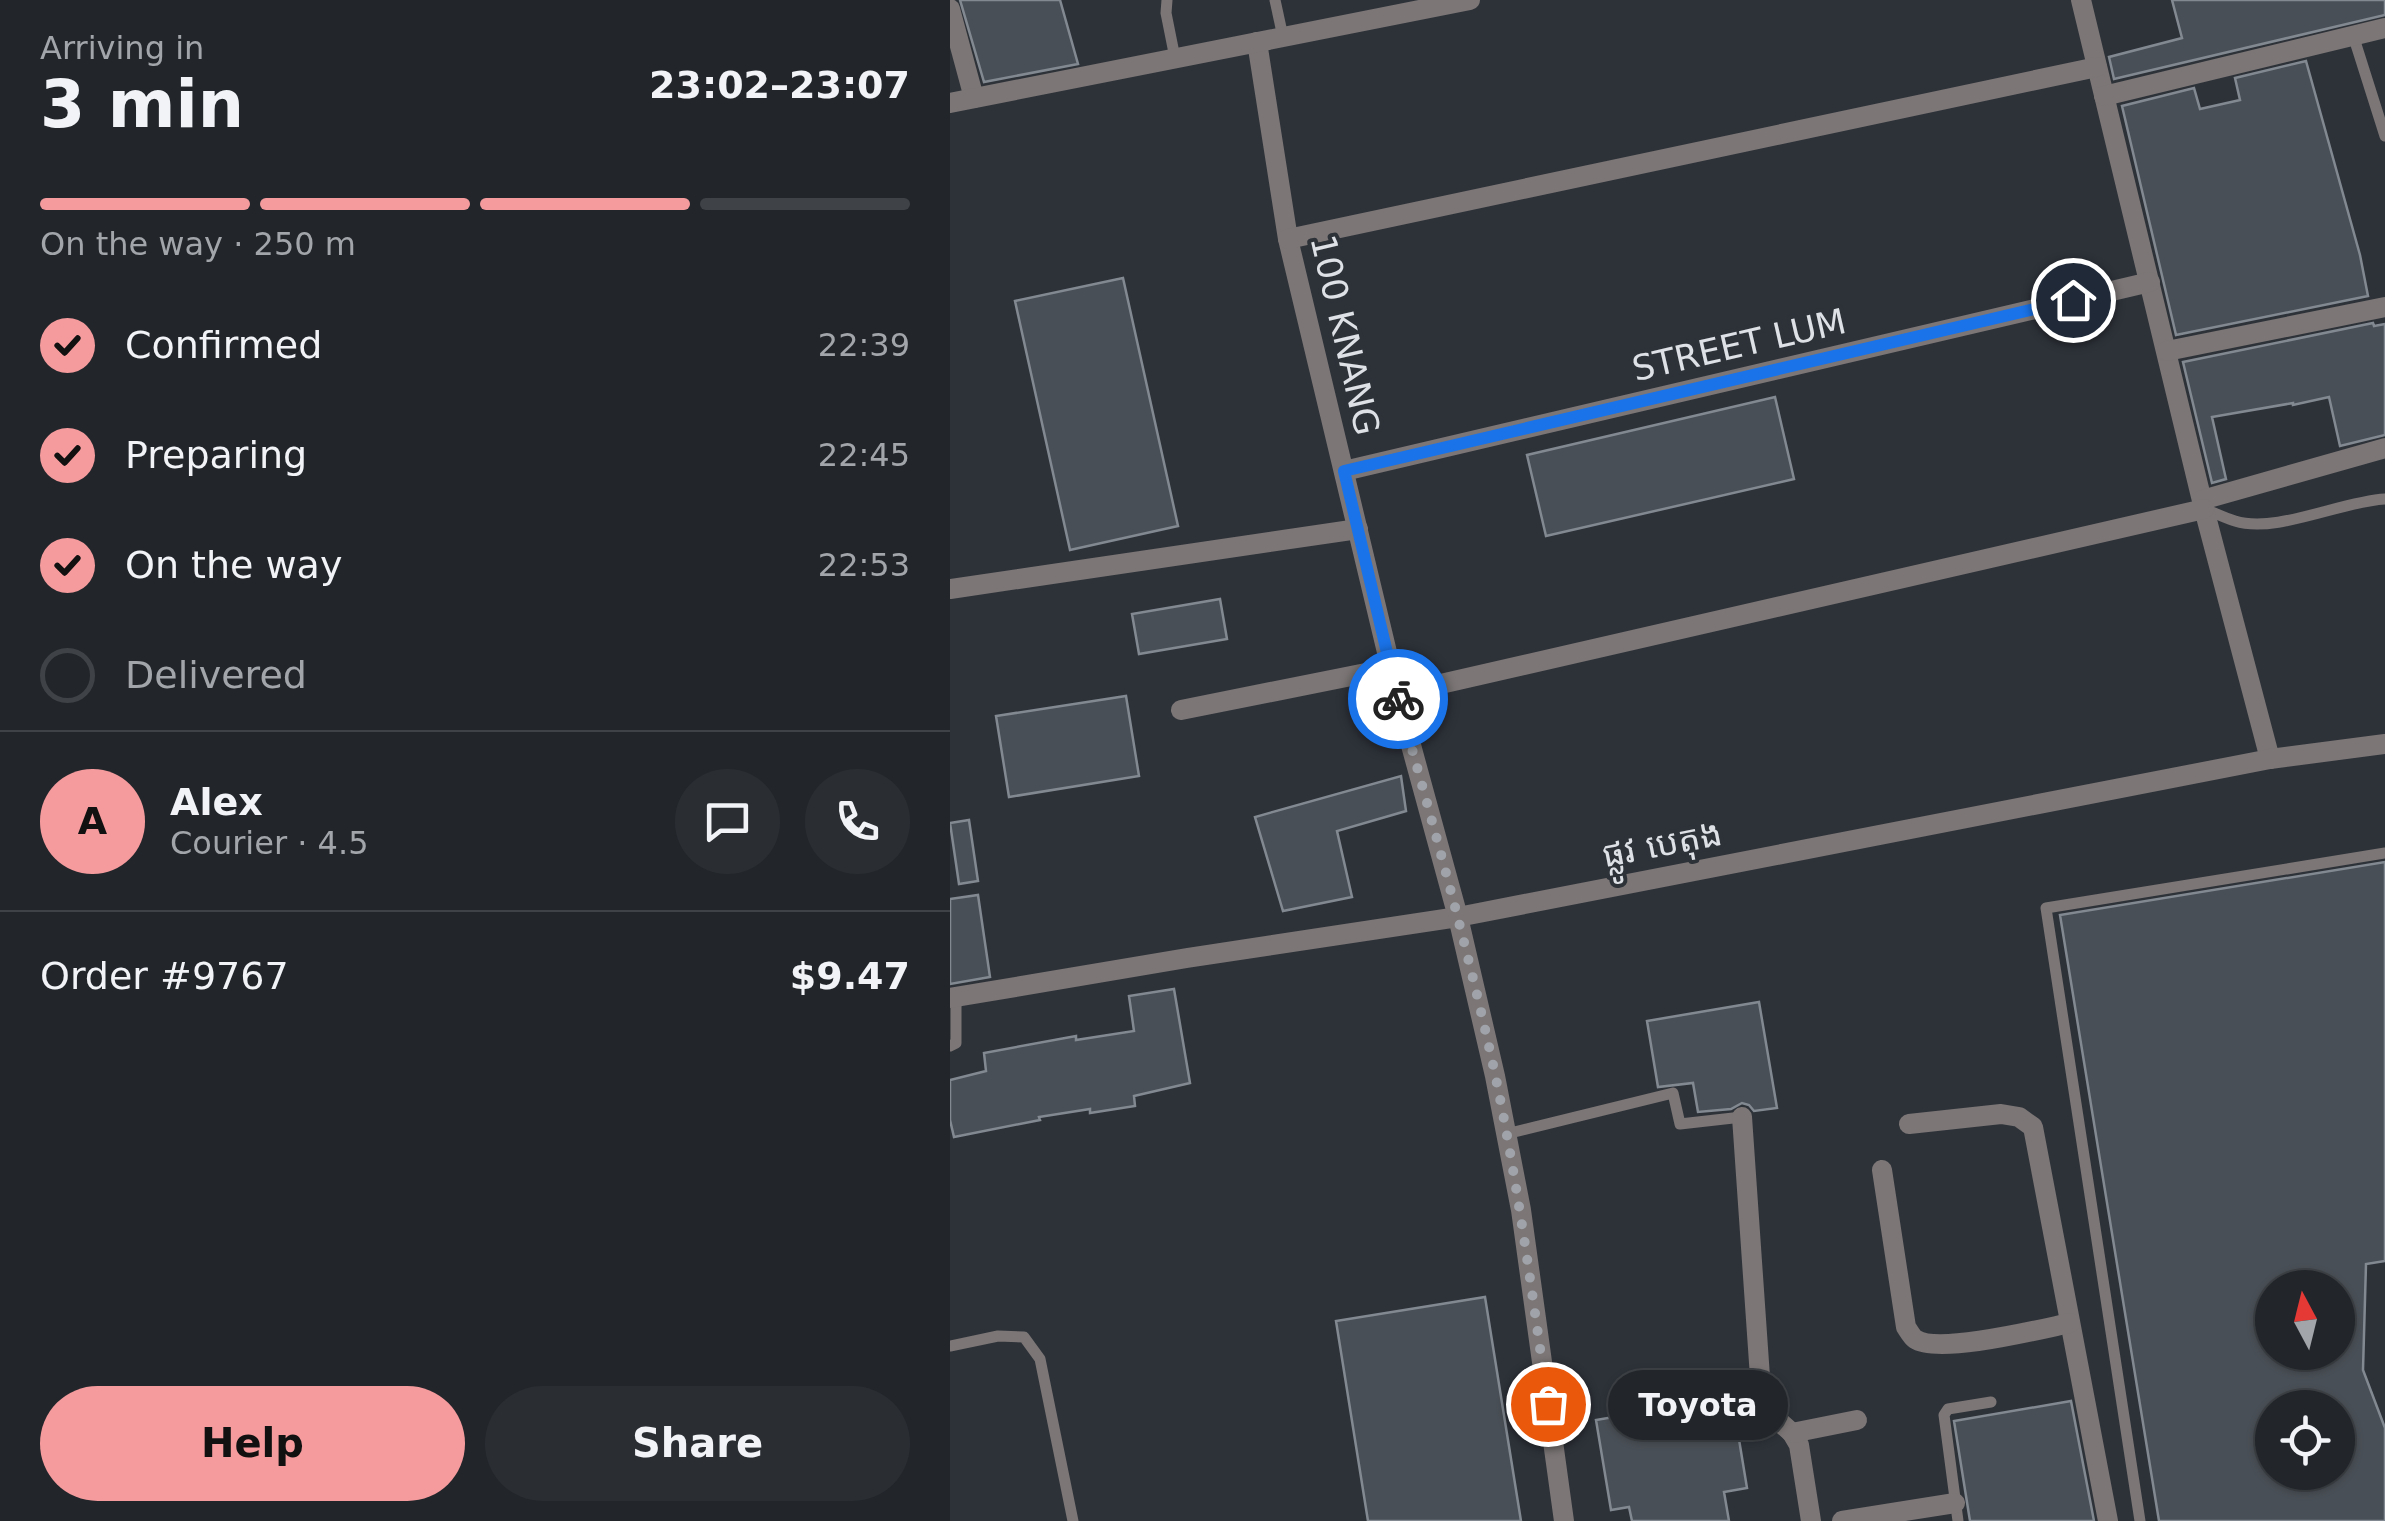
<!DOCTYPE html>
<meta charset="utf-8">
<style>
:root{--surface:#22262b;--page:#2a2e33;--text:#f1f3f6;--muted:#a2a5a9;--line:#3f4347;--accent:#f59b9d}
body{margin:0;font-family:"DejaVu Sans","Noto Sans Khmer",sans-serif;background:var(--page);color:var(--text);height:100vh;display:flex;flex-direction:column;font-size:38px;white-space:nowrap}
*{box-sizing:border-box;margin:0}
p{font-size:32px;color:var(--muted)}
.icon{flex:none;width:55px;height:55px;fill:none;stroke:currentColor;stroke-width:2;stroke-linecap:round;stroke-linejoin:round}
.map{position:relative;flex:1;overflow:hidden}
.drawer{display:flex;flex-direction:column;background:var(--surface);width:950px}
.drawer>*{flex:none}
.needle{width:65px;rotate:353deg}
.fabs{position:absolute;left:1305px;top:1270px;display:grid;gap:20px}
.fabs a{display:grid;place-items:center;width:100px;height:100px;border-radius:50%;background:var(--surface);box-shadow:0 2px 8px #0004,0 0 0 2px var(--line);font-size:50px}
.pin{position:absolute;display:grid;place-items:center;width:85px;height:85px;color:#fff;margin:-42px;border:5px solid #fff;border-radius:50%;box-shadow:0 2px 10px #0007}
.courier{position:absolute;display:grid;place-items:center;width:100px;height:100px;margin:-50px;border:8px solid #1a73e8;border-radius:50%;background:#fff;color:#222;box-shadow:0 2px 12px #0007}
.bubble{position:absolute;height:70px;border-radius:35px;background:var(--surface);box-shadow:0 2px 8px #0004,0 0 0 2px var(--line);font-size:32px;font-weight:700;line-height:70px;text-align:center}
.headline em{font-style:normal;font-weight:700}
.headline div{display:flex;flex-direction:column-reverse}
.headline{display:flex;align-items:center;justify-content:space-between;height:170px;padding:0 40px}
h1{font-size:65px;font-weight:700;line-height:75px}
.bar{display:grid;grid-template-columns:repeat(4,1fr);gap:15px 10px;align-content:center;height:120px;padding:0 40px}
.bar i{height:12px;border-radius:8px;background:var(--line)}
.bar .active{background:var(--accent)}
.bar p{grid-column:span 4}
.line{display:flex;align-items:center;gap:25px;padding:0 40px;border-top:2px solid var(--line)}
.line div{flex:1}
.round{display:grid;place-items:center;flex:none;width:105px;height:105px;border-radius:52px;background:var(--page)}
ol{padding:0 40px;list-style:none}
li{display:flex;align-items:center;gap:30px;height:110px}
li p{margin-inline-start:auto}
li .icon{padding:10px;border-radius:50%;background:var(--accent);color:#111;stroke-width:4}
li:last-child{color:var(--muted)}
li i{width:55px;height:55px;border:5px solid var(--line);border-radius:50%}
.action{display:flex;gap:20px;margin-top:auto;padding:20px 40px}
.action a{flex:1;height:115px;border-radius:60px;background:var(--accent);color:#111;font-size:40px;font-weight:700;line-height:115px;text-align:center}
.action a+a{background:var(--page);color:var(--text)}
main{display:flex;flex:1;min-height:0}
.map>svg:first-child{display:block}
.building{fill:#494f56;stroke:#838991;stroke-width:2.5;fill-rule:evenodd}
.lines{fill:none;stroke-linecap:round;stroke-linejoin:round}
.service{stroke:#7c7676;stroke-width:11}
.minor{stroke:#7c7676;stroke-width:20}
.done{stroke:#a0a4aa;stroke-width:10;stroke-dasharray:0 18}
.route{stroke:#1a73e8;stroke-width:12}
.labels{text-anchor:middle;stroke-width:8;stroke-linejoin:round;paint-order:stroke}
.street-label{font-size:35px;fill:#dee2e7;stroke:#2d3239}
</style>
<main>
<section class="drawer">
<div class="headline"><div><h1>3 min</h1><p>Arriving in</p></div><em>23:02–23:07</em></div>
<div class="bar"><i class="active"></i><i class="active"></i><i class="active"></i><i></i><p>On the way · 250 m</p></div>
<ol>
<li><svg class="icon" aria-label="check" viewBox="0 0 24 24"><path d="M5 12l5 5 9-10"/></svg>Confirmed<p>22:39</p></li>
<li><svg class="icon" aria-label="check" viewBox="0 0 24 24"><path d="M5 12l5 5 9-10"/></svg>Preparing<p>22:45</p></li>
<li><svg class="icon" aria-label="check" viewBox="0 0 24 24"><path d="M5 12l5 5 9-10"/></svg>On the way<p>22:53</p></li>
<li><i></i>Delivered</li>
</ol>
<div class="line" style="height:180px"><b class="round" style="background:var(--accent);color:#111">A</b><div><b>Alex</b><p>Courier · 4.5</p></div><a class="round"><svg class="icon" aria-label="chat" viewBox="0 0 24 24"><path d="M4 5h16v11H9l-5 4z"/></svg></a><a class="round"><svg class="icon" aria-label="phone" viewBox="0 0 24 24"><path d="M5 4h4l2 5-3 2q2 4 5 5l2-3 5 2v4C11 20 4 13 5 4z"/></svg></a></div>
<div class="line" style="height:130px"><div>Order #9767</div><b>$9.47</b></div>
<div class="action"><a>Help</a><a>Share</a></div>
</section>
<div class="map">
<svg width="1435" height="1521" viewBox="0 0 1435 1521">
<rect width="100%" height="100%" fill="#2d3239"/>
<!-- building -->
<g class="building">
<path d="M 10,0 L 110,0 L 128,64 L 34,82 Z"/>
<path d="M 1222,0 L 1435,0 L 1435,15 L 1164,79 L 1159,57 L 1232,38 Z"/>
<path d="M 1356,61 L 1410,255 L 1418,296 L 1226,335 L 1172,106 L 1244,88 L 1250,109 L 1290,100 L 1285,78 Z"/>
<path d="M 173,278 L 228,526 L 120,550 L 65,301 Z"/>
<path d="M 1423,323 L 1424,326 L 1435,324 L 1435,435 L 1390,446 L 1379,397 L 1343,405 L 1343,403 L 1262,417 L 1276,479 L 1262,483 L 1233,362 Z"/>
<path d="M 825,397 L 844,479 L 596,536 L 577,455 Z"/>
<path d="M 270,599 L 277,639 L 189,654 L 182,614 Z"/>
<path d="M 176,696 L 189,776 L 59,797 L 46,716 Z"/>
<path d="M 451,776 L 456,811 L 387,831 L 402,897 L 333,911 L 305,817 Z"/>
<path d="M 19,820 L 28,881 L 9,884 L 0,823 Z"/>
<path d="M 1435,862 L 1435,1261 L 1416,1264 L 1413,1370 L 1435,1428 L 1435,1521 L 1209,1521 L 1110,915 ZM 1322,1288 L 1388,1288 L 1388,1352 L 1322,1352 ZM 1322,1408 L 1388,1408 L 1388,1472 L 1322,1472 Z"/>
<path d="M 28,895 L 40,977 L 0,984 L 0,899 Z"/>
<path d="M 224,989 L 240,1083 L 184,1096 L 185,1106 L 140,1113 L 140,1109 L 89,1117 L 90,1120 L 4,1137 L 0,1120 L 0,1080 L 36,1071 L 34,1053 L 126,1036 L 126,1040 L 184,1031 L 179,996 Z"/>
<path d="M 809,1002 L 827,1108 L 804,1111 L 799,1105 L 792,1103 L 781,1109 L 748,1112 L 743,1083 L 708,1087 L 697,1021 Z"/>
<path d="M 535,1297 L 571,1521 L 418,1521 L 386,1321 Z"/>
<path d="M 782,1397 L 797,1488 L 774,1492 L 779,1521 L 682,1521 L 679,1507 L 661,1510 L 646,1420 Z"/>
<path d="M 1121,1401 L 1144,1521 L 1020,1521 L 1004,1421 Z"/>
</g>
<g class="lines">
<!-- service -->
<g class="service">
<path d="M 217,0 L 216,13 L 225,58"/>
<path d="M 325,0 L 333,37"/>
<path d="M 1403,35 L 1435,136"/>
<path d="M 1255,509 C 1265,513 1275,518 1285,521 C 1326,534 1392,501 1435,499"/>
<path d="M 0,1046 L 6,1043 L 6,997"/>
<path d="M 556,1134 L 723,1093 L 730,1124 L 792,1117"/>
<path d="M 0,1346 L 48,1336 L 74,1337 L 90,1359 L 123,1521"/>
<path d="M 1008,1521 L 994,1415 L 998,1409 L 1041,1402"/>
<path d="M 1190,1521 L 1096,908 L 1435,853"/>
</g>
<!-- minor -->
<g class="minor">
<path d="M 1131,0 L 1254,509 L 1320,759"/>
<path d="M 0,9 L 24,98"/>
<path d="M 307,42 L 338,239 L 447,694 L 508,917 L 545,1076 L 571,1210 L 614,1521"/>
<path d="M 1154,96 L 1435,28"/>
<path d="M 0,103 L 520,0"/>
<path d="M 338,239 L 1147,67"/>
<path d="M 1217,351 L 1435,307"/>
<path d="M 394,471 L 1200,282"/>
<path d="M 1252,500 L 1435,448"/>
<path d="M 0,589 L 408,529"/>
<path d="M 447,694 L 1254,509"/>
<path d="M 231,710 L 441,668"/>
<path d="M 0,998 L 237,958 L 508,917 L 1320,759 L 1435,744"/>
<path d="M 792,1117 L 812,1406 L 842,1433 L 849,1445 L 861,1521"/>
<path d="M 959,1124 L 1051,1114 L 1069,1117 L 1083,1127 L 1158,1521"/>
<path d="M 932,1170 L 956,1327 C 958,1330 962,1337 965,1339 C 988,1355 1091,1329 1120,1323"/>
<path d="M 842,1433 L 907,1420"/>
<path d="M 892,1521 L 1005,1503"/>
</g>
</g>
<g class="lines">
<!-- done -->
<path class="done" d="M 448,699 C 483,824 518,948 545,1074 C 568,1184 582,1294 598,1404"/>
<!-- route -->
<path class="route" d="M 448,699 L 394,471 L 1123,300"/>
</g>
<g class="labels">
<!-- street labels -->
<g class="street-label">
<text transform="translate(395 335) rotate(77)" y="12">100 KNANG</text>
<text transform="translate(789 345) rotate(-13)" y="12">STREET LUM</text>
<text transform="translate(712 844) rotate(-11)" y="12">ផ្លូវ បេតុង</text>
</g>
</g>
</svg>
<div class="fabs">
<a><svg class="needle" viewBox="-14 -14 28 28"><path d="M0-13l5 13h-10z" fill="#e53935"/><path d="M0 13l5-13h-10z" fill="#a2a5a9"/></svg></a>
<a><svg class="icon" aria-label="locate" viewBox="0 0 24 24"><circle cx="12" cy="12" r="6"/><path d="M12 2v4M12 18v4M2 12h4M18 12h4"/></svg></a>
</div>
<div class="pin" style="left:598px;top:1404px;background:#ea580c"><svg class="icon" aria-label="bag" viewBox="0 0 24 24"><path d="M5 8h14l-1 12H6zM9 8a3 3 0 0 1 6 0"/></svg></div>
<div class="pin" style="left:1123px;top:300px;background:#1f2937"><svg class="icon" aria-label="home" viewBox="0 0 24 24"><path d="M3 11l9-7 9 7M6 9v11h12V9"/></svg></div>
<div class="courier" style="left:448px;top:699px"><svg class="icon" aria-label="bike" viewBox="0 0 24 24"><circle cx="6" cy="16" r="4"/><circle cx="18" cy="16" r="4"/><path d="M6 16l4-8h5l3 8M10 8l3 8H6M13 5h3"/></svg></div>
<div class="bubble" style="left:658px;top:1370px;width:180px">Toyota</div>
</div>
</main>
